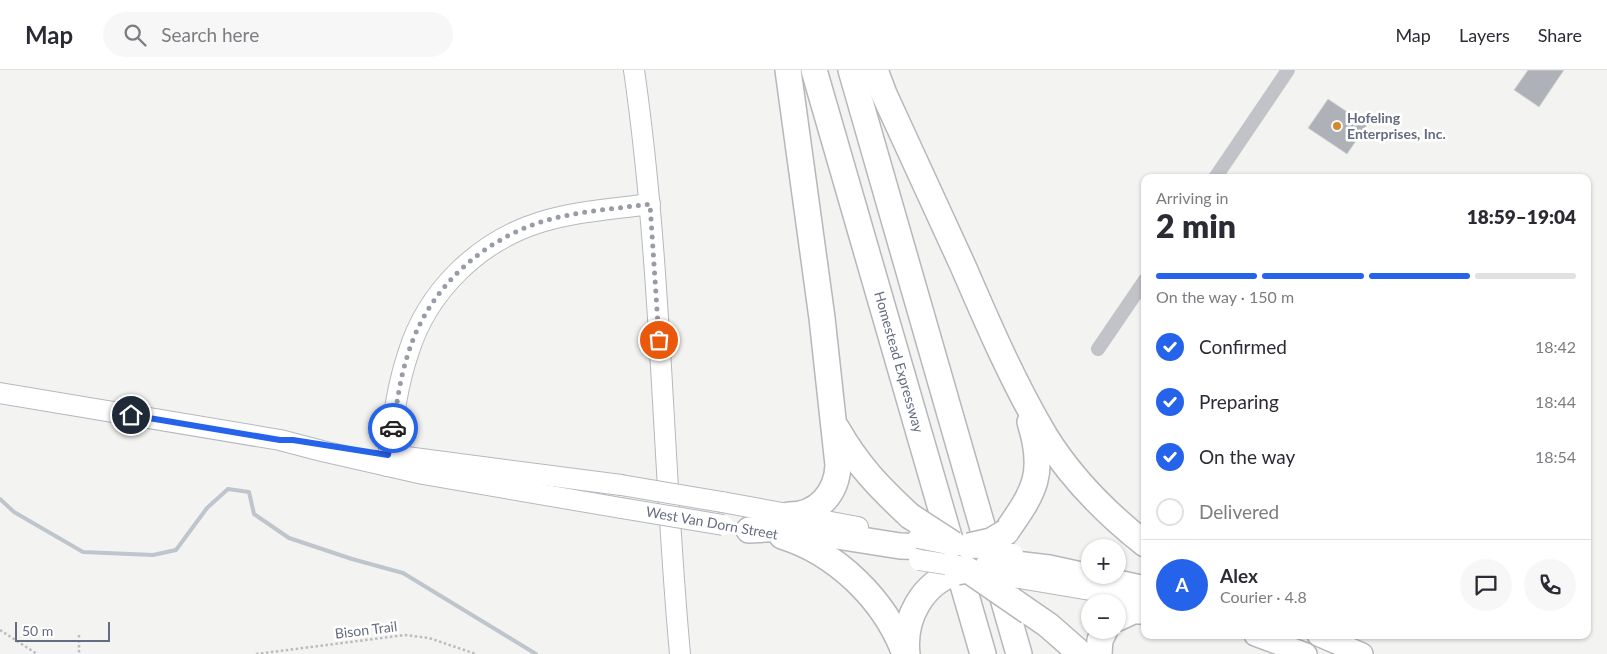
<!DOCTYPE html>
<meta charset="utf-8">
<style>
:root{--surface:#fff;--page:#f7f7f7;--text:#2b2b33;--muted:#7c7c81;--line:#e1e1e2;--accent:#2563eb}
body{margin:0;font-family:Lato,sans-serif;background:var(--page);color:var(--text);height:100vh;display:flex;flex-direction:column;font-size:19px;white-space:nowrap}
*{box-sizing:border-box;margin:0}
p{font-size:16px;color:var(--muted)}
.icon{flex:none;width:28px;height:28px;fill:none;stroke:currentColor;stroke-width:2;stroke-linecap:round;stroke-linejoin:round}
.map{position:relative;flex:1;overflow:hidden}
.drawer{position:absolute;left:1141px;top:104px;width:450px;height:465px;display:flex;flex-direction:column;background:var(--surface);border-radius:10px;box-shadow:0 1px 4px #0004}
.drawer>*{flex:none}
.tools{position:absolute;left:1081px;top:469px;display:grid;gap:10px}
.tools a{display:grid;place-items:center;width:45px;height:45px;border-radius:50%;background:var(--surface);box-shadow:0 1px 4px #0004;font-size:25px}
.scale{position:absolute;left:15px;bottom:12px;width:95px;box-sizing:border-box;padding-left:5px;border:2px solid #656c80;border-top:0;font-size:14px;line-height:18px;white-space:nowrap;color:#656c80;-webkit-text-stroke:4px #fff;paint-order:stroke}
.pin{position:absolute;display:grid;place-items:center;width:42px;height:42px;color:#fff;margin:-21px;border:2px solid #fff;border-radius:50%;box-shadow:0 1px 5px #0007}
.courier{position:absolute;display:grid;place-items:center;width:50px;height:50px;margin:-25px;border:4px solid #2563eb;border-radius:50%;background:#fff;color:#222;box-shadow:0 1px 6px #0007}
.headline em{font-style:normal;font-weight:800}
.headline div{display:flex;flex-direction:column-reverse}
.headline{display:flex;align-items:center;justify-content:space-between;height:85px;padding:0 15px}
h1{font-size:32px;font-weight:800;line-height:38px}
.bar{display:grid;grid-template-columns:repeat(4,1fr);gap:8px 5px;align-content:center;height:60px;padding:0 15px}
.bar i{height:6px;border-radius:4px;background:var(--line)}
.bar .active{background:var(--accent)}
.bar p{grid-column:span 4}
.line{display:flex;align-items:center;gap:12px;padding:0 15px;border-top:1px solid var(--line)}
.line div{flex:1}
.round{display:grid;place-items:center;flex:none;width:52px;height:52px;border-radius:26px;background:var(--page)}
ol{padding:0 15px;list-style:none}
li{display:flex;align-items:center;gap:15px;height:55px}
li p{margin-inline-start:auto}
li .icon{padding:5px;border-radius:50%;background:var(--accent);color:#fff;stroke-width:4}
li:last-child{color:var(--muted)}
li i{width:28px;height:28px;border:2px solid var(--line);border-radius:50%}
header{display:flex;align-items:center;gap:30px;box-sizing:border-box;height:70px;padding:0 25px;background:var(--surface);border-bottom:1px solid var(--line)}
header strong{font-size:24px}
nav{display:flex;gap:28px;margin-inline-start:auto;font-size:18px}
.search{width:350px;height:45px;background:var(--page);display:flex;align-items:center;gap:12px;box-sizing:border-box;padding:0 18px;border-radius:28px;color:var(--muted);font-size:19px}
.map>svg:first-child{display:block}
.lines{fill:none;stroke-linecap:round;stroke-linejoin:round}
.stream{stroke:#bfc5cc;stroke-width:4}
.building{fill:#aeb1b8;stroke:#d5d5d3}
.secondary-casing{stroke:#b6b8be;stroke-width:22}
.primary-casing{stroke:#b7b8bd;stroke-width:24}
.highway-casing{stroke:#b6b7bb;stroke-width:28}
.path{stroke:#bbbcbf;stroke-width:2.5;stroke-dasharray:2.5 2.5;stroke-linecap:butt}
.street{stroke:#c2c3c8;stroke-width:14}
.secondary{stroke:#fff;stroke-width:20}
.primary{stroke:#fff;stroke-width:21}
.highway{stroke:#fff;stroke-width:25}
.secondary-bridge-casing{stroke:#b6b8be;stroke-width:22;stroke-linecap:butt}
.highway-bridge-casing{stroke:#b6b7bb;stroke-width:28;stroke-linecap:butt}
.secondary-bridge{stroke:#fff;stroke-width:20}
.highway-bridge{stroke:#fff;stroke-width:25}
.done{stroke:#979ca8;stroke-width:5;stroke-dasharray:0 9}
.route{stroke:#2563eb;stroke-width:6}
.poi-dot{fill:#d6882e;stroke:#fff;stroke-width:2}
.labels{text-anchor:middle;stroke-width:5;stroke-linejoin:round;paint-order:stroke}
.poi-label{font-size:14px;font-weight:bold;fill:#656c80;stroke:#fff;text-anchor:start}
.street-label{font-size:14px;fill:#656c80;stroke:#fff}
</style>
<header>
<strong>Map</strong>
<div class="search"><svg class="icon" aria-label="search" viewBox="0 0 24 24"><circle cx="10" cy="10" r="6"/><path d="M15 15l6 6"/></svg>Search here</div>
<nav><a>Map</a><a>Layers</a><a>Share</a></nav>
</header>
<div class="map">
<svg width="1607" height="584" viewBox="0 0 1607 584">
<rect width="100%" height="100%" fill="#f3f4f1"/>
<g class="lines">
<!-- stream -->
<path class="stream" d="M 0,429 L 14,442 L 83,482 L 153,485 L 176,480 L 207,438 L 228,419 L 249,422 L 254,444 L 289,468 L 352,489 L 403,503 L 536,584"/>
</g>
<!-- building -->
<g class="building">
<path d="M 1528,0 L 1564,0 L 1539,37 L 1514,20 Z"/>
<path d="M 1328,29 L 1367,55 L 1347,84 L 1308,58 Z"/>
</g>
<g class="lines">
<!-- secondary casing -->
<g class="secondary-casing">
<g id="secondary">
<path d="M 634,0 C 662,194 662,390 680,584"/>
<path d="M 0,323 L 280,370 L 322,381 L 423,404 L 621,438"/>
<path d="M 391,385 L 621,415"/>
<path d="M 387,396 C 392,359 396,319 408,284 C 427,221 479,171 541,152 C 576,141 614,139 650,134"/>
<path d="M 722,432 L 858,457"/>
<path d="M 1019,508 L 1108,523 L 1145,533"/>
</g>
</g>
<!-- primary casing -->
<g class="primary-casing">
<g id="primary">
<path d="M 1255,565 L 1306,584"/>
<path d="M 1318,565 L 1362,584"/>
</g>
</g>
<!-- highway casing -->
<g class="highway-casing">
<g id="highway">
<path d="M 788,0 L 822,248 L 838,395 C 837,423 818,445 789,445"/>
<path d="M 814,0 L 983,584"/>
<path d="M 851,0 L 1019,584"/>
<path d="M 875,0 L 884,24 C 910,81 937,139 963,196 C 988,254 1013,312 1045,366 C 1071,408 1107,444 1145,474"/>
<path d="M 837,359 C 858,396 880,418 910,446"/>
<path d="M 749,460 L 786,458 L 900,476 L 933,477"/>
<path d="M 1006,462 C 1035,421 1046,403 1030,352"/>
<path d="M 782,466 C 837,483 885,530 905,584"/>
<path d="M 1015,494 L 1049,498 L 1145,519"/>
<path d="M 1029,542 L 1048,555 L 1081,584"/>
<path d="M 1118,548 L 1133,541 L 1145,541"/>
<path d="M 907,584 C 903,549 922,513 957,502"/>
<path d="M 1099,584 L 1100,570 L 1105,560"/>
</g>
</g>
<!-- path -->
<g class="path">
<path d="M 0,560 L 37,584"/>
<path d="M 79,565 L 79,584"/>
<path d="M 256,584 L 405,565 L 429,568 L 476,584"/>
</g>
<!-- street -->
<g class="street">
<path d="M 1215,108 L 1288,0"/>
<path d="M 1098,279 L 1145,210"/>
</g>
<!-- secondary -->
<use href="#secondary" class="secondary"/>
<!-- primary -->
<use href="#primary" class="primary"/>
<!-- highway -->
<use href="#highway" class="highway"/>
<!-- secondary-bridge casing -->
<g class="secondary-bridge-casing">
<g id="secondary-bridge">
<path d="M 621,415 L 722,432"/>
<path d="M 621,438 L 723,455"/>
<path d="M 918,468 L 948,474"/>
<path d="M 973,477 L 1013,484"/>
<path d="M 919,490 L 965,497"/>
<path d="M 988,501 L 1019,508"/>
</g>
</g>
<!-- highway-bridge casing -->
<g class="highway-bridge-casing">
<g id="highway-bridge">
<path d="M 910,446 L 953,474"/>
<path d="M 969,476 L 991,471 L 1006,462"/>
<path d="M 987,497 L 1015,494"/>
<path d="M 957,502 L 968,500 L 1029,542"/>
</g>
</g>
<!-- secondary-bridge -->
<use href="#secondary-bridge" class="secondary-bridge"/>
<!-- highway-bridge -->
<use href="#highway-bridge" class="highway-bridge"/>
</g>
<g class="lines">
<!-- done -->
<path class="done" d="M 393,358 C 397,333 400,308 408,284 C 427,221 479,172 541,152 C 576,141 614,139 650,134 L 659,270"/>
<!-- route -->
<path class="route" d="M 131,345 L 280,370 L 293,370 L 388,385 L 393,358"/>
</g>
<!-- markers -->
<circle class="poi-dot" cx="1337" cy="56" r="5"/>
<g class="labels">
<!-- poi labels -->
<g class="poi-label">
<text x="1347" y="53">Hofeling<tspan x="1347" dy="16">Enterprises, Inc.</tspan></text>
</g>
<!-- street labels -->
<g class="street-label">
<text transform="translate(899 292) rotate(74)" y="5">Homestead Expressway</text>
<text transform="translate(712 453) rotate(10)" y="5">West Van Dorn Street</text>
<text transform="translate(366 560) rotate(-7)" y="5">Bison Trail</text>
</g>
</g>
</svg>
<div class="tools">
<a>+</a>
<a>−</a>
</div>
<div class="scale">50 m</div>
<div class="pin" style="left:659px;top:270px;background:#ea580c"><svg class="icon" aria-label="bag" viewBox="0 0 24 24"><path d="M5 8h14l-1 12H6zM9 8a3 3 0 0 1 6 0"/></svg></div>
<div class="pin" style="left:131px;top:345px;background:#1f2937"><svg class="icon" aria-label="home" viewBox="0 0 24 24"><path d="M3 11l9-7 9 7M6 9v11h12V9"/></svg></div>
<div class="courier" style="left:393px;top:358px"><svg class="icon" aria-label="car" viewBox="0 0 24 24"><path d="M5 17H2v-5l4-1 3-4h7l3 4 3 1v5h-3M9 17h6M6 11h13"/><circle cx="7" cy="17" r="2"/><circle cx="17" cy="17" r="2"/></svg></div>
<section class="drawer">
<div class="headline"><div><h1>2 min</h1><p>Arriving in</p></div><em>18:59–19:04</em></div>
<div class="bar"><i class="active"></i><i class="active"></i><i class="active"></i><i></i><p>On the way · 150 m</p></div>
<ol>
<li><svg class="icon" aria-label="check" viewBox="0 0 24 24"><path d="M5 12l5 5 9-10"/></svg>Confirmed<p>18:42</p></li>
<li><svg class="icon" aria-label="check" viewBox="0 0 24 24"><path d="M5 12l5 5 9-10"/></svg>Preparing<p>18:44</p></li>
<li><svg class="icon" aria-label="check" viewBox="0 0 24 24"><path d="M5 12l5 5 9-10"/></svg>On the way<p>18:54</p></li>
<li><i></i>Delivered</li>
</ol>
<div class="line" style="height:90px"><b class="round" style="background:var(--accent);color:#fff">A</b><div><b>Alex</b><p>Courier · 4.8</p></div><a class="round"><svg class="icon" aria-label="chat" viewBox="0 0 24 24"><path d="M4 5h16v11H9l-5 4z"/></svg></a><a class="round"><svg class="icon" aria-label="phone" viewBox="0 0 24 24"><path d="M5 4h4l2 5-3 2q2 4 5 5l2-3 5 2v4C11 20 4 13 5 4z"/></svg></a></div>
</section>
</div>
